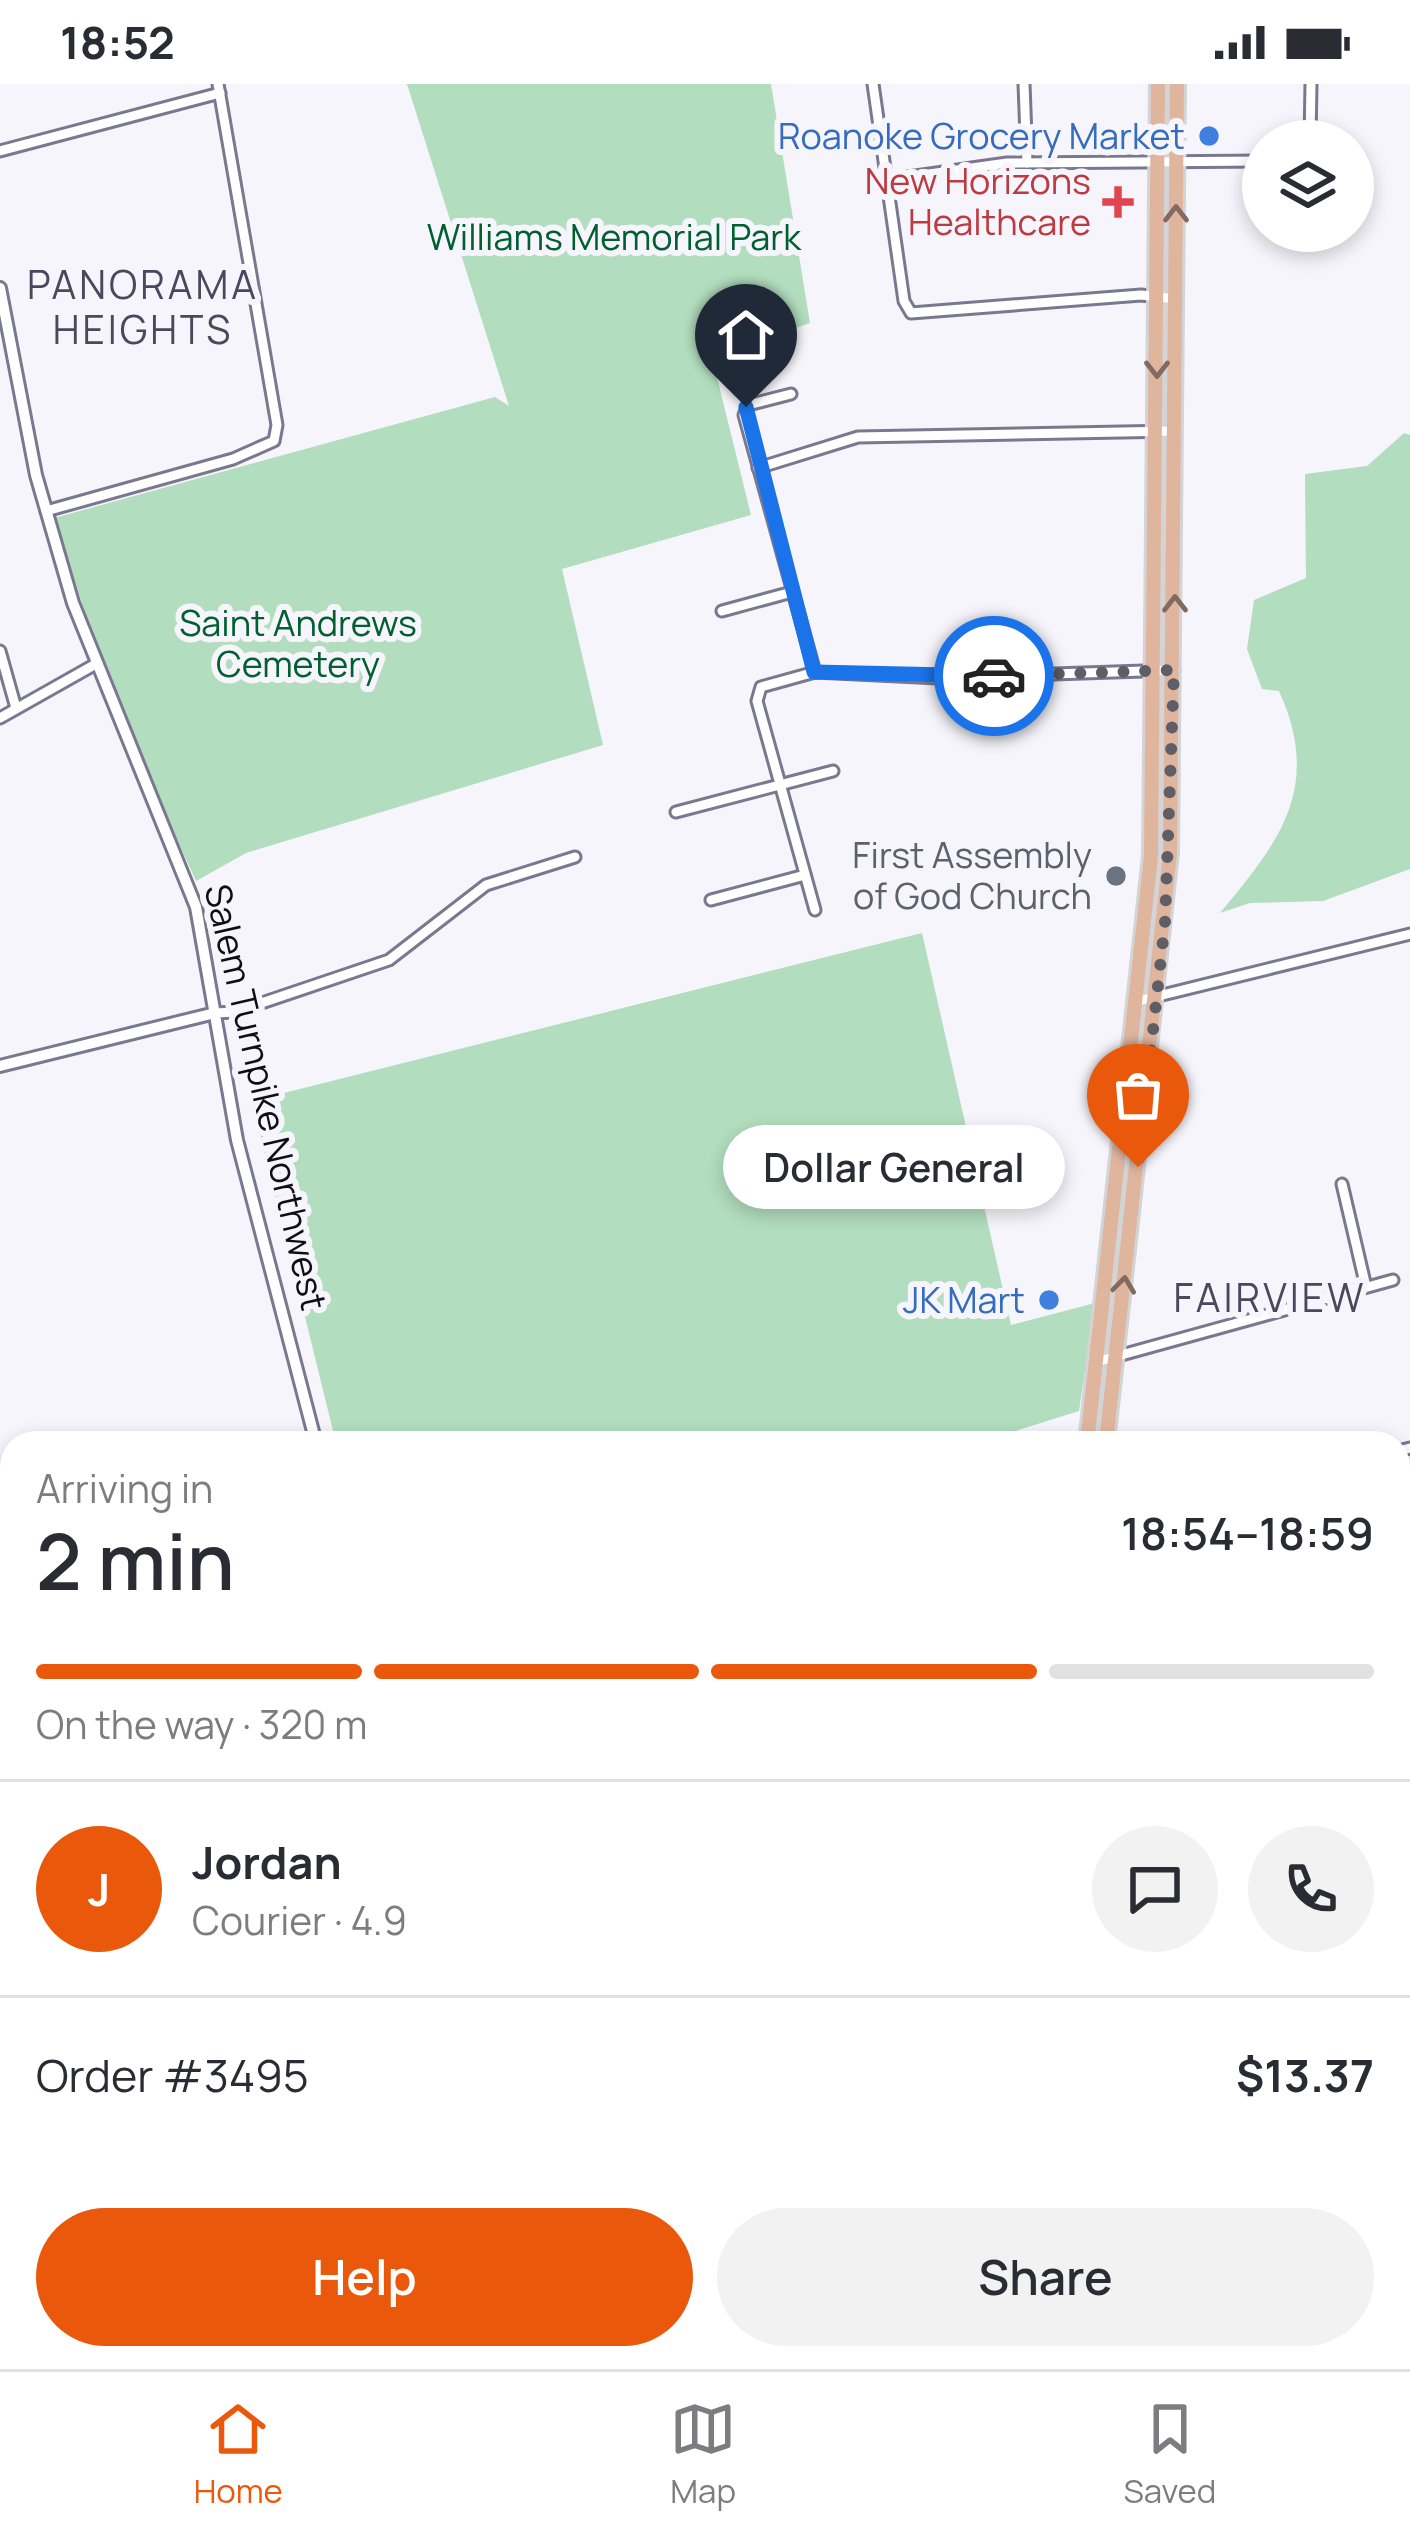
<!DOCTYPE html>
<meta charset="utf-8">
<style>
:root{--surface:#fff;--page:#f2f2f3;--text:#2b2b33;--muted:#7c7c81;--line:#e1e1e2;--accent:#ea580c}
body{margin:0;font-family:Manrope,sans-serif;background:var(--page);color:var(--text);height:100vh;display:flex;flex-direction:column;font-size:45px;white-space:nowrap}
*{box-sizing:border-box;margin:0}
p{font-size:39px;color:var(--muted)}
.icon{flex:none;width:66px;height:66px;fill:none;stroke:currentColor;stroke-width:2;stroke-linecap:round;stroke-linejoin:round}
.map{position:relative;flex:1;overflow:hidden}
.details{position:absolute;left:0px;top:1347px;width:1410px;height:939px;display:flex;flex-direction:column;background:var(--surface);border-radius:36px 36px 0 0;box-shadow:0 6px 18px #0003}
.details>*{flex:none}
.tools{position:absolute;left:1242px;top:36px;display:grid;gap:24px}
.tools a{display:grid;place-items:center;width:132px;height:132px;border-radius:50%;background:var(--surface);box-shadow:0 6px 18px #0003;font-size:60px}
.pin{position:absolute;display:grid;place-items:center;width:102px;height:102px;color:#fff;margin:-123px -51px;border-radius:50% 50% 50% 0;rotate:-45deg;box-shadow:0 0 12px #0007}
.pin .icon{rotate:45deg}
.courier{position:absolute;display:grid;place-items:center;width:120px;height:120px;margin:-60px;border:9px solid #1a73e8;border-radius:50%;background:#fff;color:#222;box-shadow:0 3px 15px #0007}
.bubble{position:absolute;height:84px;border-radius:42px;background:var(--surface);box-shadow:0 6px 18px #0003;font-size:39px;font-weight:600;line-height:84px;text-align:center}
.summary em{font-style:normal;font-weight:600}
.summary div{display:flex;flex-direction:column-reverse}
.summary{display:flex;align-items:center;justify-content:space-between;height:204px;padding:0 36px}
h1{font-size:78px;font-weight:600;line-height:90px}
.bar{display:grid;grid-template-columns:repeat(4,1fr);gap:18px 12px;align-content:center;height:144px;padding:0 36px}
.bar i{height:15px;border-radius:9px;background:var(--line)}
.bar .current{background:var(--accent)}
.bar p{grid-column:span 4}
.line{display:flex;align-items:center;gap:30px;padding:0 36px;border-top:3px solid var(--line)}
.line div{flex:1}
.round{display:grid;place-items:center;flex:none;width:126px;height:126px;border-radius:63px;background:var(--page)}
.cta{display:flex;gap:24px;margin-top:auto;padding:24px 36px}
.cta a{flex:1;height:138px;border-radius:72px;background:var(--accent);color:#fff;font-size:48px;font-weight:600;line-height:138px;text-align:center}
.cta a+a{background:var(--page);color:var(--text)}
.status{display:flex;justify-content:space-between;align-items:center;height:84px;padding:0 60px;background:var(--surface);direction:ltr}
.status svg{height:33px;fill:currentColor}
.menu{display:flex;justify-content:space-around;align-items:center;height:168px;border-top:3px solid var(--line);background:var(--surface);font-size:33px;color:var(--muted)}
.menu a{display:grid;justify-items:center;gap:6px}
.menu .current{color:var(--accent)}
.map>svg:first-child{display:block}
.green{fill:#b2ddbe}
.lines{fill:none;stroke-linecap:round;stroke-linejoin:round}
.minor-casing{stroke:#7a788f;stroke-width:15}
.tertiary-casing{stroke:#7a788f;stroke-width:16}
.secondary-casing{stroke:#7a788f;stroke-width:18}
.primary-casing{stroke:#d4d3d5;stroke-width:20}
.minor{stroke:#fff;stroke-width:9}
.tertiary{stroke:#fff;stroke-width:10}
.secondary{stroke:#fff;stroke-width:12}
.primary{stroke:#e0b59e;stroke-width:14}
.oneway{stroke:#826961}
.done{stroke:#5f5e66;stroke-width:12;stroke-dasharray:0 21.6}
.route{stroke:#1a73e8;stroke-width:15}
.shop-dot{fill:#3f7fe0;stroke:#f6f5fb;stroke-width:4.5}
.health-dot{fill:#e0444e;stroke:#f6f5fb;stroke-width:4.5}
.worship-dot{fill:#6b7280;stroke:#f6f5fb;stroke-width:4.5}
.labels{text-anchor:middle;stroke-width:12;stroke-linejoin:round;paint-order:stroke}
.shop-label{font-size:36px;fill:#366cbe;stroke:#f6f5fb;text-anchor:end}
.health-label{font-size:36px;fill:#be3a42;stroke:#f6f5fb;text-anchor:end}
.park-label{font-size:36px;fill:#015f31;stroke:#f6f5fb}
.worship-label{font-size:36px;fill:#5b616d;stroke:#f6f5fb;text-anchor:end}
.street-label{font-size:36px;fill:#0e0d16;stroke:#f6f5fb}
.neighbourhood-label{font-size:39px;letter-spacing:3px;fill:#4b485e;stroke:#f6f5fb}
</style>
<div class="status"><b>18:52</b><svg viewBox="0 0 49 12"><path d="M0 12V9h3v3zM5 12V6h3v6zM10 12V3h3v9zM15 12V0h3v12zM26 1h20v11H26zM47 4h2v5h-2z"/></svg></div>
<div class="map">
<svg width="1410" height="2285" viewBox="0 0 1410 2285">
<rect width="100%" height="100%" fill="#f6f5fb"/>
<!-- green -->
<g class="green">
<path d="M 407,0 L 771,0 L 810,239 L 712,273 L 751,431 L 562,485 L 603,661 L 246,769 L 196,797 L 113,615 L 54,434 L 495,313 L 509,322 Z"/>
<path d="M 1404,349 L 1410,351 L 1410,785 L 1323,817 L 1250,819 L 1220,829 C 1279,758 1323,704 1279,607 L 1262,605 L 1247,565 L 1254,516 L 1306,494 L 1305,390 L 1367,382 Z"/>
<path d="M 922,849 L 1011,1241 L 1095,1219 L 1079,1327 L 977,1359 L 336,1359 L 252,1017 Z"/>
</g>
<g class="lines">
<!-- minor casing -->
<g class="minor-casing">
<g id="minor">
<path d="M 873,0 L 904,217 L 911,229 L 1141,211 L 1176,215"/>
<path d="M 1024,0 L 1027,79"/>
<path d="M 1310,57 L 1311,0"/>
<path d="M 0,67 L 220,9"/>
<path d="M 1353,75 L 1360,75"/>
<path d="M 887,96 L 1007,79 L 1263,77"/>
<path d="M 791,310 L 748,321 L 744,331 L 815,588"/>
<path d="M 758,384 L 858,353 L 1175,347"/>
<path d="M 46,427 L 233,375 L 274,357 L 277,341 L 218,0"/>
<path d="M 722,527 L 792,508"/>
<path d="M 0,567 L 16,624"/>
<path d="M 0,634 L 94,581"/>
<path d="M 676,728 L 833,687"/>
<path d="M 711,816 L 805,791"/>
<path d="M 815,826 L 757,617 L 761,603 L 815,588 L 938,594 L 1174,586"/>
<path d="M 1138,917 L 1410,850"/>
<path d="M 215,929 L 235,928 L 389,876 L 486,801 L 575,773"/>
<path d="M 1342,1100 L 1366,1203"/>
<path d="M 1096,1278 L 1393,1196"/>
<path d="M 1398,1367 L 1410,1364"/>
<path d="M 1398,1706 L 1410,1703"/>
<path d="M 1398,1988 L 1410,1985"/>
<path d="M 1398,2192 L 1410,2189"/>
<path d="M 264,2274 L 268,2285"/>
<path d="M 409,2274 L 414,2285"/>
<path d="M 1319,2274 L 1322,2285"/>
<path d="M 116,2285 L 127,2274"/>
<path d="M 577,2285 L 622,2274"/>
</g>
</g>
<!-- tertiary casing -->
<g class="tertiary-casing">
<g id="tertiary">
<path d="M 0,204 L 36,391 L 73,519 L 196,823 L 237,1056 L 316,1359"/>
<path d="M 0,982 L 215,929"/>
<path d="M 548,2274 L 550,2285"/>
</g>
</g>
<!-- secondary casing -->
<g class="secondary-casing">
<g id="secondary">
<path d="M 0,2097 L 12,2116"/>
<path d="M 108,2274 L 114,2285"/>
</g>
</g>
<!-- primary casing -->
<g class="primary-casing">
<g id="primary">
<path d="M 1087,1359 L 1151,772 L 1158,0"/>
<path d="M 1106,1359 L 1170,769 L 1177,0"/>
<path d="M 1107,2274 L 1108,2285"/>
<path d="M 1124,2274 L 1125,2285"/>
</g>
</g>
<!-- minor -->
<use href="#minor" class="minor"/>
<!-- tertiary -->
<use href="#tertiary" class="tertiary"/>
<!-- secondary -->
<use href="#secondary" class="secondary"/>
<!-- primary -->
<use href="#primary" class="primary"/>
</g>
<!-- one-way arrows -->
<defs><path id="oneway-chevron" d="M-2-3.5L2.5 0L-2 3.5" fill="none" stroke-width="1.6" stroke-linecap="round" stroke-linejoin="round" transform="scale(3)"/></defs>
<g class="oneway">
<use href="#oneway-chevron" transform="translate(1176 130) rotate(-90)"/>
<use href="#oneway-chevron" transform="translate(1157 285) rotate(90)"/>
<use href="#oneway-chevron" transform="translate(1175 520) rotate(-90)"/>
<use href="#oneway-chevron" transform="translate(1124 1201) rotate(-83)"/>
</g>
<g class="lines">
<!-- done -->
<path class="done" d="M 994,592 L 1174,586 L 1165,838 L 1138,1083"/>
<!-- route -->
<path class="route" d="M 746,323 L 814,588 L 994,592"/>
</g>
<!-- markers -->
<g class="shop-dot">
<circle cx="1209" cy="52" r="12"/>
<circle cx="1049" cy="1216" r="12"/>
</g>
<path class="health-dot" d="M1112 100h12v12h12v12h-12v12h-12v-12h-12v-12h12z"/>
<circle class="worship-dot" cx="1116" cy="792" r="12"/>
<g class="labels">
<!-- shop labels -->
<g class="shop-label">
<text x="1185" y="65">Roanoke Grocery Market</text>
<text x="1025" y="1229">JK Mart</text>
</g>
<!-- health labels -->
<g class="health-label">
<text x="1091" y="110">New Horizons<tspan x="1091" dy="41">Healthcare</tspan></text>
</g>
<!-- park labels -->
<g class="park-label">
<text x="614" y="166">Williams Memorial Park</text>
<text x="298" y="552">Saint Andrews<tspan x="298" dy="41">Cemetery</tspan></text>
</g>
<!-- worship labels -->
<g class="worship-label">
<text x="1092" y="784">First Assembly<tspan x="1092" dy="41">of God Church</tspan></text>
</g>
<!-- street labels -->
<g class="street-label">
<text transform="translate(266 1013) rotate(77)" y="13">Salem Turnpike Northwest</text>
</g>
<!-- neighbourhood labels -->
<g class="neighbourhood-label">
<text x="143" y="215">PANORAMA<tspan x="143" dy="45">HEIGHTS</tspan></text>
<text x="1270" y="1228">FAIRVIEW</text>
</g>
</g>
</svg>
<div class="tools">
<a><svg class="icon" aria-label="layers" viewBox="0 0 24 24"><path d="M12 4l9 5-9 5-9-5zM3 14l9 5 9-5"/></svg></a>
</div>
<div class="pin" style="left:1138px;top:1083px;background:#ea580c"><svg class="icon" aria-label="bag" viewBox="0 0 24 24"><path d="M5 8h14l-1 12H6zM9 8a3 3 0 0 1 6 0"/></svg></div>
<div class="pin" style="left:746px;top:323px;background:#1f2937"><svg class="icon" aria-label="home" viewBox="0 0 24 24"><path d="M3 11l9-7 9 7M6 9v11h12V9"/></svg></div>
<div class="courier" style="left:994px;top:592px"><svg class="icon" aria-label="car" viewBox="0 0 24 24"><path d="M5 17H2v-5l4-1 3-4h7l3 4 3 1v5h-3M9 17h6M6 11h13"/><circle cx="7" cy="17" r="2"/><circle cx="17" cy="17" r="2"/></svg></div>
<div class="bubble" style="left:723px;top:1041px;width:342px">Dollar General</div>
<section class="details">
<div class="summary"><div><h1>2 min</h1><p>Arriving in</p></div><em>18:54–18:59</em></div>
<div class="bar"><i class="current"></i><i class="current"></i><i class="current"></i><i></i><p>On the way · 320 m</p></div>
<div class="line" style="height:216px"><b class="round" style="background:var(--accent);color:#fff">J</b><div><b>Jordan</b><p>Courier · 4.9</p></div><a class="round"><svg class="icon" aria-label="chat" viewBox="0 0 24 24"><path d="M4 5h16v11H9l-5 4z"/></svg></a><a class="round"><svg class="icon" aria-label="phone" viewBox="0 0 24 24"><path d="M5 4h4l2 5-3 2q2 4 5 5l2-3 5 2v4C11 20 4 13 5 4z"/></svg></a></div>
<div class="line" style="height:156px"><div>Order #3495</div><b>$13.37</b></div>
<div class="cta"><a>Help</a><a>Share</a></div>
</section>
</div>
<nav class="menu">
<a class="current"><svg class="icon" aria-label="home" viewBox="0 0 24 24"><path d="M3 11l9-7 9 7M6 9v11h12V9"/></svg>Home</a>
<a><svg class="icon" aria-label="map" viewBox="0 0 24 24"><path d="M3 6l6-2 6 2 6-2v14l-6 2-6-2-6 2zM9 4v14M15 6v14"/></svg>Map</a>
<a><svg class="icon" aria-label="saved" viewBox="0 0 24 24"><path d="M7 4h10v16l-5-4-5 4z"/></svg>Saved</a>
</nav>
